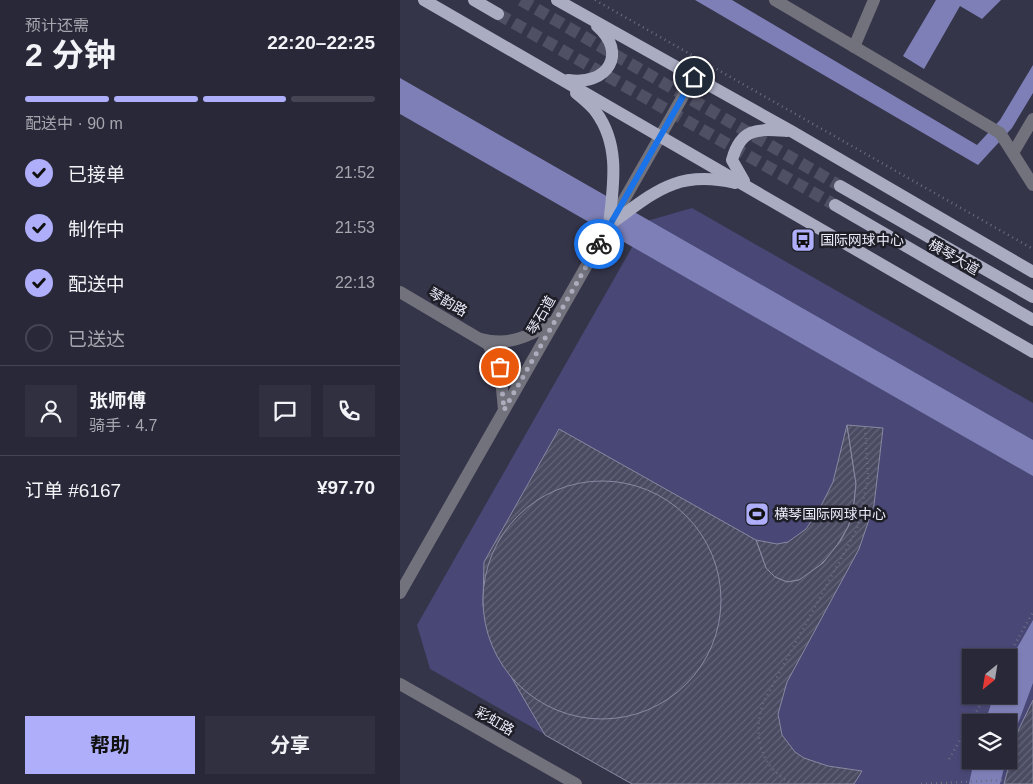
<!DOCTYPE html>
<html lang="zh">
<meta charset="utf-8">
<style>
:root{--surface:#282838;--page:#303040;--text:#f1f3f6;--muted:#a5a6ae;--line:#444453;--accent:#aeaefb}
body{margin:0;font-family:Helvetica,"Noto Sans SC",sans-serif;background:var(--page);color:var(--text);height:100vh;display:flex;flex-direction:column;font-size:19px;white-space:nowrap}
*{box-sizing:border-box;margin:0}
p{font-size:16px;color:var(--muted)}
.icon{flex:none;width:28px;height:28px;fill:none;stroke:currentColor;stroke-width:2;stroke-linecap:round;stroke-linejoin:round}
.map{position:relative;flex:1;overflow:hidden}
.sheet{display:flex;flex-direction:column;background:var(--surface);width:400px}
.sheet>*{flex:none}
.needle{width:32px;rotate:210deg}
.controls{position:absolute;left:562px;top:649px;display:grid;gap:10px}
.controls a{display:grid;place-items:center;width:55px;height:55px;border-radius:0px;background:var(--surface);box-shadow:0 1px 4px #0004,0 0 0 1px var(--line);font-size:25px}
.pin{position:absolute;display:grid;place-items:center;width:42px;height:42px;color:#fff;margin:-21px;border:2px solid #fff;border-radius:50%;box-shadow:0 1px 5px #0007}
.courier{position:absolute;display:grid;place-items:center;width:50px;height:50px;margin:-25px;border:4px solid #1a73e8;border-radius:50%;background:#fff;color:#222;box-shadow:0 1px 6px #0007}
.headline em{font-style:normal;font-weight:700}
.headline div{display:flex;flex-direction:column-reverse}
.headline{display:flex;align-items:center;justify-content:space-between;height:85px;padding:0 25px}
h1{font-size:32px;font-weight:700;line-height:38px}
.bar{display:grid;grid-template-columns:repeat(4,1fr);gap:8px 5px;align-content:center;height:60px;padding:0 25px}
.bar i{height:6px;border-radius:4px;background:var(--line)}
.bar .active{background:var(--accent)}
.bar p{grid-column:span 4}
.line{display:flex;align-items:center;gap:12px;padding:0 25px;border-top:1px solid var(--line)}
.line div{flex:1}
.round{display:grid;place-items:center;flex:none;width:52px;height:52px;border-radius:0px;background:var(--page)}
ol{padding:0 25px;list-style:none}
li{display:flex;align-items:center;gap:15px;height:55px}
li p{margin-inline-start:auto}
li .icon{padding:5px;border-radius:50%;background:var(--accent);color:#111;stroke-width:4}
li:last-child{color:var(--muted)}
li i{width:28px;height:28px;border:2px solid var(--line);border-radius:50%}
.primary-button{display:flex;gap:10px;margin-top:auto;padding:10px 25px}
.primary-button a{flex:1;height:58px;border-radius:0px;background:var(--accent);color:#111;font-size:20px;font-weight:700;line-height:58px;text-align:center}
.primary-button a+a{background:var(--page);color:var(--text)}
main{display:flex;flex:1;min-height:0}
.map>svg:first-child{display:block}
.park{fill:#484775;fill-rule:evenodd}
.water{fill:#7e7fb6}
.building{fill:url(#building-hatch);stroke:#8889a2}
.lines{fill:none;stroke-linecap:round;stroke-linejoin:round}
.major-tunnel{stroke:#505064;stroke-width:12;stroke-dasharray:12 6;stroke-linecap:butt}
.path{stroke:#6d6e81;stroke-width:2.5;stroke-dasharray:1 4;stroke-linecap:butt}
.minor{stroke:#72727d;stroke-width:12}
.major{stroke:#aaacc2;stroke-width:12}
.done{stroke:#abacbc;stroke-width:5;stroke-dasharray:0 9}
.route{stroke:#1a73e8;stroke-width:6}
.labels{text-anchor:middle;stroke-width:5;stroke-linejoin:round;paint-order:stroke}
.poi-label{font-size:14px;fill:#ebecfa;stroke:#1e1e27;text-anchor:start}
.street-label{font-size:14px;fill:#ebecfa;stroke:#1e1e27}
</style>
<main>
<section class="sheet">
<div class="headline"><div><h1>2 分钟</h1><p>预计还需</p></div><em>22:20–22:25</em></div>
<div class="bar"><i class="active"></i><i class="active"></i><i class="active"></i><i></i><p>配送中 · 90 m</p></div>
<ol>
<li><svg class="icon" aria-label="check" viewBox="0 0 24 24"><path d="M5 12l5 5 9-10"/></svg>已接单<p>21:52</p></li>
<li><svg class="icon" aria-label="check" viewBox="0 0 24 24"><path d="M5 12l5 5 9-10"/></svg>制作中<p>21:53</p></li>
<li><svg class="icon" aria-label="check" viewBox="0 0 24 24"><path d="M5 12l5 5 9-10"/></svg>配送中<p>22:13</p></li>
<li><i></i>已送达</li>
</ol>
<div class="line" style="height:90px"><a class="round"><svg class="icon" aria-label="person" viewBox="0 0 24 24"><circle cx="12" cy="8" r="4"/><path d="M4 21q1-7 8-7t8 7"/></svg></a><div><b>张师傅</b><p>骑手 · 4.7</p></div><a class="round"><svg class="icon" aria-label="chat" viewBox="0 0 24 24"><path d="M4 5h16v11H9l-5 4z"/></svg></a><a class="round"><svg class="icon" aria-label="phone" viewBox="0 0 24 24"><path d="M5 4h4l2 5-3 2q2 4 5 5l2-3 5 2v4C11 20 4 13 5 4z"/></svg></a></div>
<div class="line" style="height:65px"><div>订单 #6167</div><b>¥97.70</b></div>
<div class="primary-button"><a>帮助</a><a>分享</a></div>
</section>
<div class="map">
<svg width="633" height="784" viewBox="0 0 633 784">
<defs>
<pattern id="building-hatch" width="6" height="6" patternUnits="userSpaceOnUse" patternTransform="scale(1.25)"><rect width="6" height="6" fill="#4a4b61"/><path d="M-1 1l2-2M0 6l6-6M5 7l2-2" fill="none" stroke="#646579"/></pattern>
</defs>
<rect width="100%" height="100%" fill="#35354a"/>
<!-- park -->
<path class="park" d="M 292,208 L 633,403 L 633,784 L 232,784 L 30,669 L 17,625 L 247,221 ZM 571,658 L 609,658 L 609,695 L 571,695 ZM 571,722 L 609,722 L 609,760 L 571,760 Z"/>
<!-- water -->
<g class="water">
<path d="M 295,0 L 332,0 L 577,145 L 600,120 L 633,65 L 633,93 L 612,128 L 578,165 Z"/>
<path d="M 536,0 L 601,0 L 582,19 L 560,6 L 524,69 L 503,56 Z"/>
<path d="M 0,78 L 633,440 L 633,476 L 0,114 Z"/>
<path d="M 633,620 L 633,683 L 609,748 L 609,722 L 585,722 L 594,695 L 609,695 L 609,662 Z"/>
<path d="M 574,760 L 606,760 L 600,784 L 569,784 Z"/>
</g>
<!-- building -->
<g class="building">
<path d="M 447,425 L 456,484 L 453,513 L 448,527 L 433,552 L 412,573 L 399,580 L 387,582 L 375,577 L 366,568 L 356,540 L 377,544 L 388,542 L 406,529 L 421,506 L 433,482 Z"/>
<path d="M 447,425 L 483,428 L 474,505 L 459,549 L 387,682 L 378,714 L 382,735 L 395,752 L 404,758 L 428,766 L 462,771 L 454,784 L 232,784 L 145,735 L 92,644 L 83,605 L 84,562 L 159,429 L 356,540 L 366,568 L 375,577 L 387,582 L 399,580 L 423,563 L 441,540 L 448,527 L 453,513 L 456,484 Z"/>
<circle cx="202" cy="600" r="119"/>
<path d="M 633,700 L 633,784 L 604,784 L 618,731 Z"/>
</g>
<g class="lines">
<!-- major-tunnel -->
<g class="major-tunnel">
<path d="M 121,0 L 440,186"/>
<path d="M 98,14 L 435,205"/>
</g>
<!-- path -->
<g class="path">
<path d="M 195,0 L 633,249"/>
<path d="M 607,658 L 633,612"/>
<path d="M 549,759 L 586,695"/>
<path d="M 394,784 C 361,770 352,736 363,703 L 457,529 L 468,478 L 465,426"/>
<path d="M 521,784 L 605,780"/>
</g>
<!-- minor -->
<g class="minor">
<path d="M 375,0 L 600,133 L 633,185"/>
<path d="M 454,47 L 474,0"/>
<path d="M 613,153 L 633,119"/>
<path d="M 0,292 L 88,344 L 100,367 L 104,410"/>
<path d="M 81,339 C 110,347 130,335 154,322"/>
<path d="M 0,593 L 294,77"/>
<path d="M 0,684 L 176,784"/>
</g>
<!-- major -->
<g class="major">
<path d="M 24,0 L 633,352"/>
<path d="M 74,0 L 98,14"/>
<path d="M 157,0 L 391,131 L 633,272"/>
<path d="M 168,80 C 208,86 228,53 197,26"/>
<path d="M 176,93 C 183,99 191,105 196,112 C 221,146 213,187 209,225"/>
<path d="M 344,181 L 332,160 C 341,127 358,129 387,131"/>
<path d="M 440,186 L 633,297"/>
<path d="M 435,205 L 633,320"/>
<path d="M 209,225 C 254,193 276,169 335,183"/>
</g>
</g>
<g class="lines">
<!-- done -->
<path class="done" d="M 100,367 L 104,410 L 199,244"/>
<!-- route -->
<path class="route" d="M 199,244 L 294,77"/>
</g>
<!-- icons -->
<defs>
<g id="bus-square" transform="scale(1.25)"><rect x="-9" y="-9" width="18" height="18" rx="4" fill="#aeaefb" stroke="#1e1e27"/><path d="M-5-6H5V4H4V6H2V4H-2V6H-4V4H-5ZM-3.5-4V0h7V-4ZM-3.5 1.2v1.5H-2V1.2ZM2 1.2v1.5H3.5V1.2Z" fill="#111"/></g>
<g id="stadium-square" transform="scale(1.25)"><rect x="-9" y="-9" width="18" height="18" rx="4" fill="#aeaefb" stroke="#1e1e27"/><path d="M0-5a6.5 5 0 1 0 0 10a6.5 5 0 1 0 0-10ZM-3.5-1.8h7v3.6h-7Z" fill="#111"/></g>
</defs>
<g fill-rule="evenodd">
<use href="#bus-square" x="403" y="240"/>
<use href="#stadium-square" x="357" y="514"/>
</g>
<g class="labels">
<!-- poi labels -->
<g class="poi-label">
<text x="420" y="245">国际网球中心</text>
<text x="374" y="519">横琴国际网球中心</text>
</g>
<!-- street labels -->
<g class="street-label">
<text transform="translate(554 257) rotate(30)" y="5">横琴大道</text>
<text transform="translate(48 302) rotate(30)" y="5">琴韵路</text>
<text transform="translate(141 315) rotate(-60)" y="5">琴石道</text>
<text transform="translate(95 721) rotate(30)" y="5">彩虹路</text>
</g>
</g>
</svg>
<div class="controls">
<a><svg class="needle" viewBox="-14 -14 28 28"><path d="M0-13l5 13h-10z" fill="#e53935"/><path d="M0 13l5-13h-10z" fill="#a5a6ae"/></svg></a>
<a><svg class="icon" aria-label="layers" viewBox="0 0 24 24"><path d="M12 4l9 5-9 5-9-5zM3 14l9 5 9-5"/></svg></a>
</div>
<div class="pin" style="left:100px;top:367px;background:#ea580c"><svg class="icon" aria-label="bag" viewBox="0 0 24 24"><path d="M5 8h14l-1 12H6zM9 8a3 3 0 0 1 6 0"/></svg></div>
<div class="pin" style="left:294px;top:77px;background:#1f2937"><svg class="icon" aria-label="home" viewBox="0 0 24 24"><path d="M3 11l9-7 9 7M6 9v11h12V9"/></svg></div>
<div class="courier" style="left:199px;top:244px"><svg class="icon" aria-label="bike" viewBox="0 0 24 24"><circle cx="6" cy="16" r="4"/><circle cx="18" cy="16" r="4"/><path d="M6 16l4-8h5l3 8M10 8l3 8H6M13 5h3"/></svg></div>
</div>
</main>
